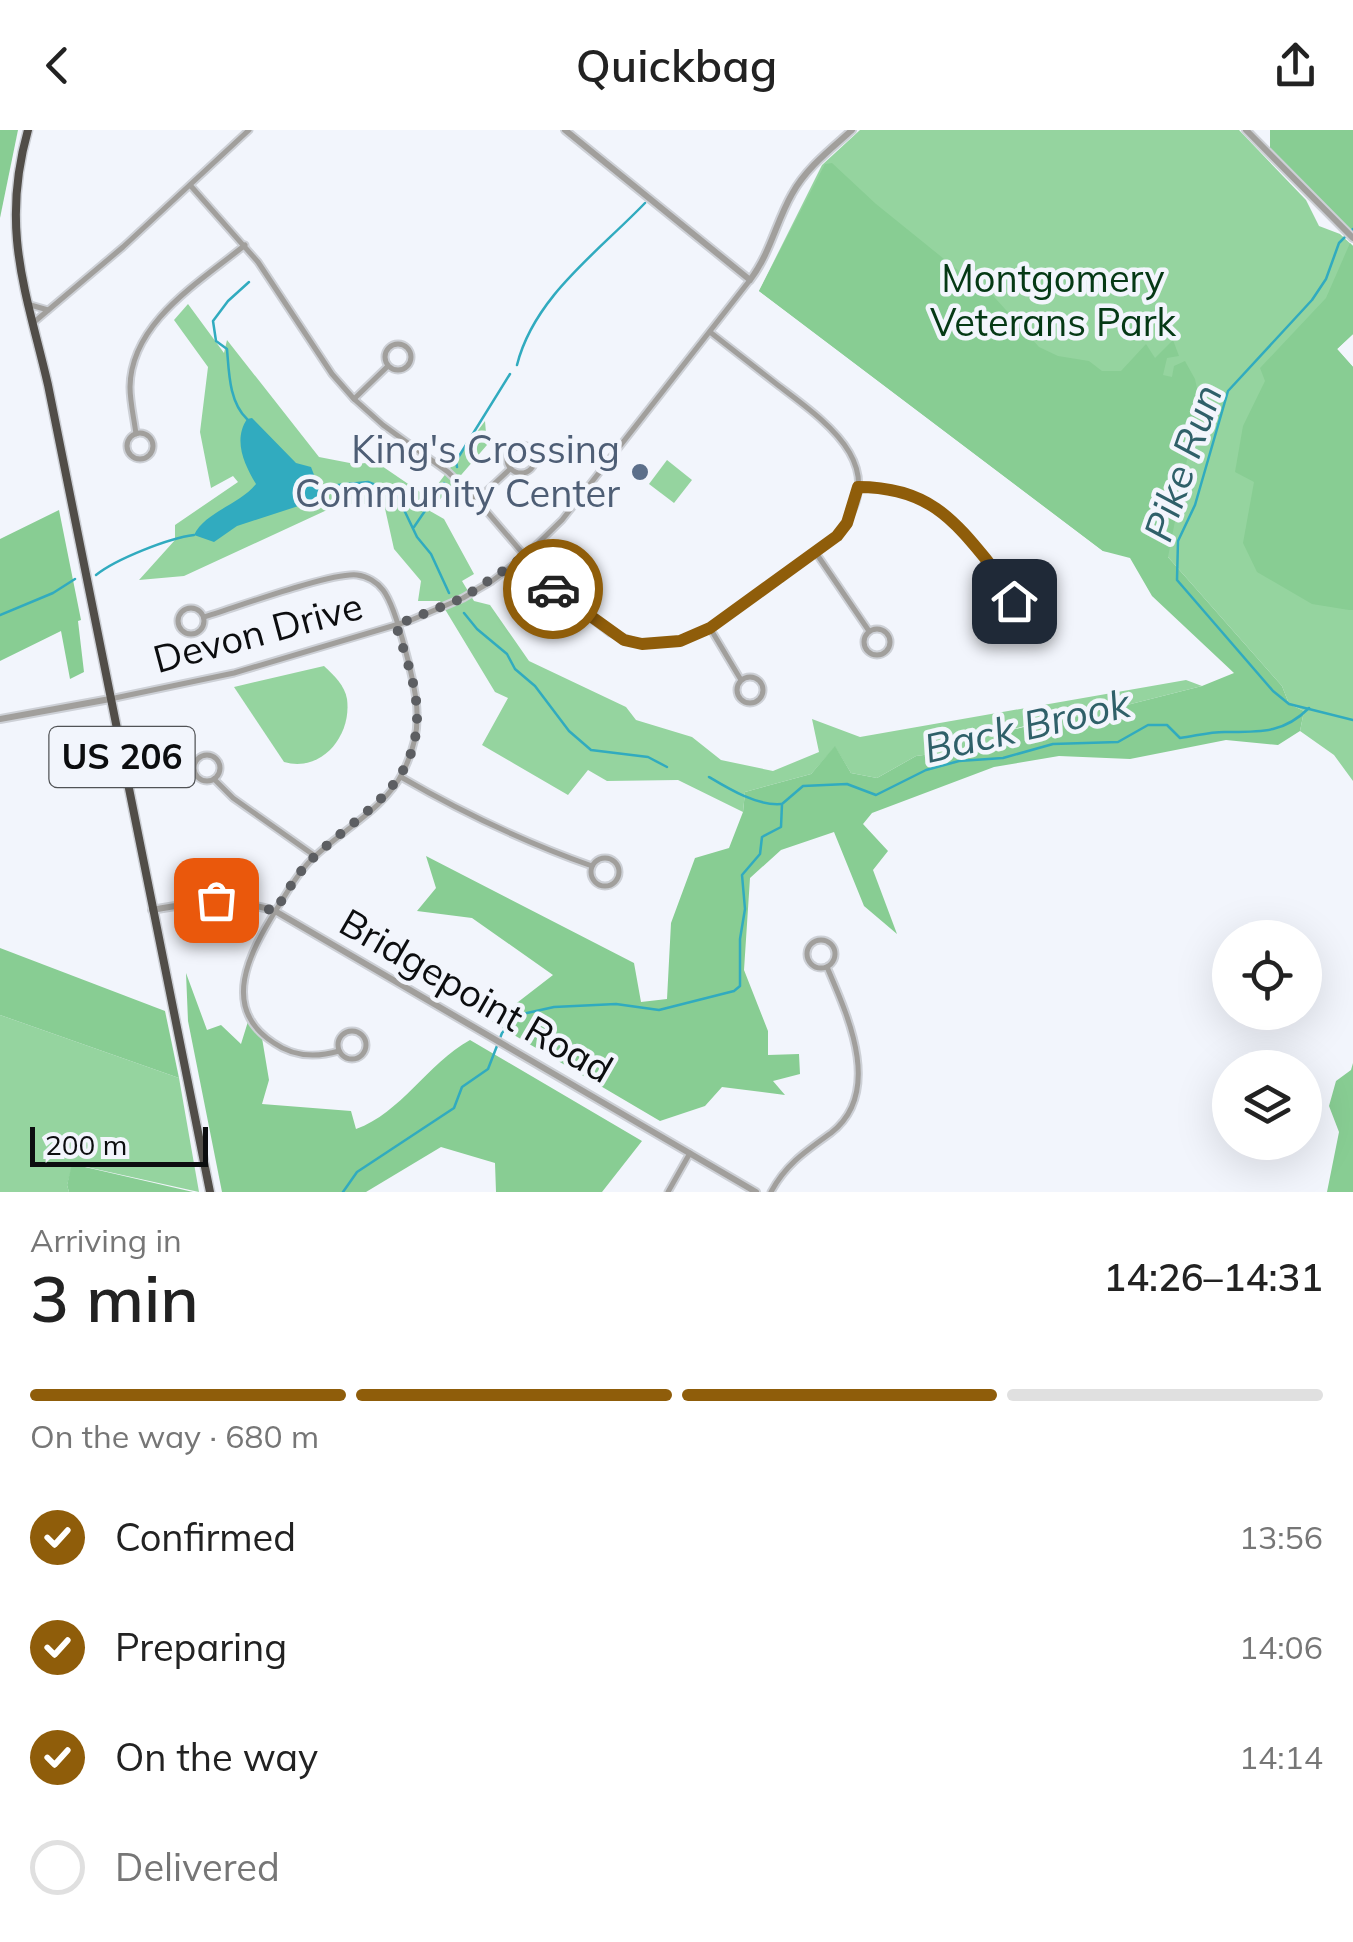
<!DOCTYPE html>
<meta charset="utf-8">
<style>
:root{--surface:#fff;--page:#f6f6f6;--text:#222;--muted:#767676;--line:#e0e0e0;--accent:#8f5d0a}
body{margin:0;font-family:Mulish,sans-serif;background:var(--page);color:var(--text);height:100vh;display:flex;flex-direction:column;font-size:38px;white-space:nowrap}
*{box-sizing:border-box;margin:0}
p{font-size:32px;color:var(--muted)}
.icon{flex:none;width:55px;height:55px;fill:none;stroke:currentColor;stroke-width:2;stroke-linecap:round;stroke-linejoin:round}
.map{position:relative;height:1062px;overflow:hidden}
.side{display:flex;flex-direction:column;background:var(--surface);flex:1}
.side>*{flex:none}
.fabs{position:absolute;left:1212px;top:790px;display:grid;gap:20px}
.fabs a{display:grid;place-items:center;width:110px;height:110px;border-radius:50%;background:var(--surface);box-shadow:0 10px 40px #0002;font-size:50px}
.scale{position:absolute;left:30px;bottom:25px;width:178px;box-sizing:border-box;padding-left:10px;border:5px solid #0c0d0f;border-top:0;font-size:28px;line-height:35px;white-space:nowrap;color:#0c0d0f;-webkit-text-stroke:8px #f2f5fc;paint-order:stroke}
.pin{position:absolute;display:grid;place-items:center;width:85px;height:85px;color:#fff;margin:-42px;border-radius:20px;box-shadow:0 5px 15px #0006}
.courier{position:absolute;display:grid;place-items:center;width:100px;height:100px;margin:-50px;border:8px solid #8f5d0a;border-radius:50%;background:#fff;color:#222;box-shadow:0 2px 12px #0007}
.overview em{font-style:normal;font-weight:600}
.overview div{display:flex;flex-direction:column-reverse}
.overview{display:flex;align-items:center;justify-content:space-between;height:170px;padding:0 30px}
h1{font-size:65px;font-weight:600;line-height:75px}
.bar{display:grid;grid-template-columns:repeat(4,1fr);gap:15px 10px;align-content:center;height:120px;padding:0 30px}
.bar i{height:12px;border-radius:8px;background:var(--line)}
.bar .on{background:var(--accent)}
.bar p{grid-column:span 4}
ol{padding:0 30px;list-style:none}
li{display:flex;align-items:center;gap:30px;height:110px}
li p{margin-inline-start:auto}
li .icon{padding:10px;border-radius:50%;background:var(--accent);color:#fff;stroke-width:4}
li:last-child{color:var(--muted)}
li i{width:55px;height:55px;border:5px solid var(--line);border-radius:50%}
header{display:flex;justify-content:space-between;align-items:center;height:130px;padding:0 30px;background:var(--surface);font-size:45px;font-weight:600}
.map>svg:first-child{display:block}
.green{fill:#95d49f}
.forest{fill:#88cd93}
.water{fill:#31abbf}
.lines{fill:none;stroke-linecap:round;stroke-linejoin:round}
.stream{stroke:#31abbf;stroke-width:2.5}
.minor-casing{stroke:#cdd0d6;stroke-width:9}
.tertiary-casing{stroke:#cdd0d6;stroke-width:10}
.trunk-casing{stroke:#cdd0d6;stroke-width:11}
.minor{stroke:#a19f9c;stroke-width:5}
.tertiary{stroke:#a19f9c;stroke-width:6}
.trunk{stroke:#514d48;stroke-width:8}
.done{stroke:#5c5e62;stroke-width:10;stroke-dasharray:0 18}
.route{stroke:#8f5d0a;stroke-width:12}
.service-dot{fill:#5c6f8a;stroke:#f2f5fc;stroke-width:4}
.labels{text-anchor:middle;stroke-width:9;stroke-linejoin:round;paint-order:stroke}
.shield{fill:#f2f5fc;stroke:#515356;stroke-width:2.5}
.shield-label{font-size:35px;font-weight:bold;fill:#0c0d0f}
.park-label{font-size:38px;fill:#053915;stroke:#f2f5fc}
.service-label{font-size:38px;fill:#4e5e75;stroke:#f2f5fc;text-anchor:end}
.street-label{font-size:38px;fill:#0c0d0f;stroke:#f2f5fc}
.water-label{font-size:40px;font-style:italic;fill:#2f6069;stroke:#f2f5fc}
</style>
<header><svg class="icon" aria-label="back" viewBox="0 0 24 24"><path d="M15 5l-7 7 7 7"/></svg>Quickbag<svg class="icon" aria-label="share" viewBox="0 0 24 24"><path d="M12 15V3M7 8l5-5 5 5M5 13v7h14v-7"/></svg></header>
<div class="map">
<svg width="1353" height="1062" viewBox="0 0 1353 1062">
<rect width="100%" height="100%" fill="#f2f5fc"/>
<!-- green -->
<g class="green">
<path d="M 860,0 L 1239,0 L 1306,70 L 1319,96 L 1340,104 L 1353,116 L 1353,204 L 1337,219 L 1353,237 L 1353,651 L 1334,625 L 1300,601 L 1304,581 L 1289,574 L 1282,556 L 1168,427 L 1103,421 L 759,161 L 822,35 Z"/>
<path d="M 188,174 L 224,223 L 227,210 L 319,327 L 355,334 L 376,332 L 420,362 L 435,358 L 485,291 L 487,315 L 430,381 L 444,389 L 474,444 L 462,451 L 474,471 L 490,475 L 529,531 L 626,577 L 636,590 L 692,607 L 721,630 L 773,641 L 819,622 L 812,589 L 860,607 L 1186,550 L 1202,556 L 1115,578 L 1108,589 L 1065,586 L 1009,600 L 984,617 L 916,626 L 877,648 L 851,643 L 835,617 L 811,644 L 745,662 L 743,682 L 678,650 L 607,651 L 588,640 L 568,665 L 482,615 L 508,568 L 495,562 L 440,471 L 418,471 L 421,451 L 394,419 L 384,374 L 340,374 L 184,446 L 139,450 L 175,410 L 175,395 L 238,352 L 233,346 L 211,358 L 200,302 L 208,237 L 174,190 Z"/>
<path d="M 667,330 L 692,350 L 674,373 L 649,354 Z"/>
<path d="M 324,536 C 334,545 345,556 347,569 C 352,606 321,643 284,632 L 234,557 Z"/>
<path d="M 0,885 L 179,948 L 199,1062 L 73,1034 L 67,1055 L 69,1062 L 0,1062 Z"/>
</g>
<!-- forest -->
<g class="forest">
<path d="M 0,0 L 18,0 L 0,88 Z"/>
<path d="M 1270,0 L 1353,0 L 1353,104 L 1270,19 Z"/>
<path d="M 832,33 L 876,74 L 975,154 L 988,160 L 1039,217 L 1058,226 L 1089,231 L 1102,241 L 1121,241 L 1146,214 L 1155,228 L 1173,210 L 1179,226 L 1167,228 L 1163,245 L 1172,247 L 1174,236 L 1185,231 L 1195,249 L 1199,268 L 1168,427 L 1282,556 L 1289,574 L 1304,581 L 1300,601 L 1278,615 L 1226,610 L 1130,629 L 1059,626 L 994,637 L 872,683 L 863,694 L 888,721 L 873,740 L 897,804 L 864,776 L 834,702 L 781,720 L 750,748 L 744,840 L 768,901 L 768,925 L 799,924 L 800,944 L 773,951 L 785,965 L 722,957 L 705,976 L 660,991 L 492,892 L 553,845 L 472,788 L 417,781 L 436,758 L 426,726 L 634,833 L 641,872 L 667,869 L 671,793 L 695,728 L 729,718 L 743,682 L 745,662 L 811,644 L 835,616 L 851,643 L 877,648 L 916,626 L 984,617 L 1008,601 L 1065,586 L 1108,589 L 1115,578 L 1202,556 L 1234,543 L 1152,466 L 1130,428 L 1103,421 L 759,161 L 825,34 Z"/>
<path d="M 1350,113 L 1353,116 L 1353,204 L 1337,219 L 1353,237 L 1353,480 L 1349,480 L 1312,474 L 1257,442 L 1243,413 L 1254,352 L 1235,342 L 1243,296 L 1265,251 L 1260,238 L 1326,168 Z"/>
<path d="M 59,380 L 81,490 L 78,491 L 84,542 L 70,549 L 61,501 L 0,531 L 0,409 Z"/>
<path d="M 0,818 L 165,881 L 179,948 L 0,885 Z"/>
<path d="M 186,843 L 207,900 L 221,895 L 241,914 L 250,885 L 261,902 L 269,950 L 262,974 L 351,981 L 356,999 C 401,983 427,934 470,910 L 642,1011 L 602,1062 L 496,1062 L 495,1033 L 441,1017 L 366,1062 L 222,1062 L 188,891 Z"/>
<path d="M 1353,933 L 1353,1062 L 1327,1062 L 1339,1002 L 1329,976 L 1336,951 L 1351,940 Z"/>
<path d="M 72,1034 L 193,1062 L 69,1062 L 67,1055 Z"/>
</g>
<!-- water -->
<path class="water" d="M 252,288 L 296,333 L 311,337 L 323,368 L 237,396 L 214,412 L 194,405 C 205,382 239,375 256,354 C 244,334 233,310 247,289 Z"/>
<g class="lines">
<!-- stream -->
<g class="stream">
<path d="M 1353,99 L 1339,113 L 1326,149 L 1312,170 L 1228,261 L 1195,375 L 1178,411 L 1177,450 L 1273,561 L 1289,574 L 1353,590"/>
<path d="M 517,235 C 534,167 598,122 645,73"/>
<path d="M 247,289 C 229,272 229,242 227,219 L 216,211 L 213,191 L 228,171 L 249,152"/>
<path d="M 457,337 L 456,331 L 510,244"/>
<path d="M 338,355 L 368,352 L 396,363 L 417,407 L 431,424 L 449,463"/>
<path d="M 414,397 L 444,353"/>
<path d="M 96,445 C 116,429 169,408 194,405"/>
<path d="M 464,483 L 477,499 L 507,524 L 515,539 L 535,556 L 569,601 L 591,620 L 648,627 L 667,637"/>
<path d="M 0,485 L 53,463 L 75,449"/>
<path d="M 709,647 C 729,659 757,676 781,674"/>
<path d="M 343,1062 L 357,1042 L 454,978 L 462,957 L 488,939 L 502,903 L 518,885 L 554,877 L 616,874 L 659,880 L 734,861 L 740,856 L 740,809 L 745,779 L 742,745 L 760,724 L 762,707 L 781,697 L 782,674 L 803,656 L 847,654 L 876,665 L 926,640 L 959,631 L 1003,628 L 1053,614 L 1118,612 L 1148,595 L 1167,595 L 1180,608 C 1196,606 1212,601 1228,602 C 1261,602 1284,603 1309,578"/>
</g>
<!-- minor casing -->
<g class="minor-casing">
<g id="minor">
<path d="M 190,55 L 258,132 L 332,244 L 354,269 L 383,295 L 448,342 L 477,370 L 555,461 L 610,503 L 642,514 L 680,511 L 710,498 L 837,405 C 893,338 829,294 779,256 C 756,238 733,220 710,202"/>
<path d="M 27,174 L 48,180"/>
<path d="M 33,193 L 123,117 L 249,0"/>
<circle cx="398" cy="227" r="13"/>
<path d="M 354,269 L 388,236"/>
<circle cx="140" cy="316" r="13"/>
<path d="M 136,304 C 134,288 130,272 130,257 C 131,192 200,152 245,115"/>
<circle cx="521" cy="329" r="14"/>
<path d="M 858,357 C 938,358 956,394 1003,450"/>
<path d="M 477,370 L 510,339"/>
<path d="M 816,423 L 869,501"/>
<circle cx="1013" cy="458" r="13"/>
<circle cx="191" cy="491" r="13"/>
<path d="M 204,487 C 234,478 332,442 357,445 C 367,446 377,452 383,460 C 397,478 417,560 417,583 C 418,604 412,624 403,642 C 384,680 340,701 311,730 C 296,745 287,763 276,780 C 250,822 219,878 274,913 C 294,927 315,928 339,921"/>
<path d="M 710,498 L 741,550"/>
<circle cx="877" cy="512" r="13"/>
<circle cx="750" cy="560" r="13"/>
<path d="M 110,569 L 234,543 L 409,491 L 463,468 L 492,451 L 525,426 L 562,390 L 750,150"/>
<circle cx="207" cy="638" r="13"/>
<path d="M 401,647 C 463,683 524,712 592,736"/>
<path d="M 214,649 L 233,668 L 315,726"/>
<circle cx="605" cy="742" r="14"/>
<circle cx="821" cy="824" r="14"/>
<circle cx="352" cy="915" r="14"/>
<path d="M 668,1062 L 690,1023"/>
<path d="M 771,1062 C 786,1034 806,1021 831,1003 C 884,962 847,884 827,837"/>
</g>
</g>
<!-- tertiary casing -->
<g class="tertiary-casing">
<g id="tertiary">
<path d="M 565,0 L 750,150 C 770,124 776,92 792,64 C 806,38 831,19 852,0"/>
<path d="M 1246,0 L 1353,108"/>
<path d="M 0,589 L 110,569"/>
<path d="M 152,780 C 196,772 232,767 275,781 L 756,1062"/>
</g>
</g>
<!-- trunk casing -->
<g class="trunk-casing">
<path id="trunk" d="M 28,0 C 0,99 26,161 48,255 L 210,1062"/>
</g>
<!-- minor -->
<use href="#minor" class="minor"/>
<!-- tertiary -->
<use href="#tertiary" class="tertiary"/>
<!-- trunk -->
<use href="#trunk" class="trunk"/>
</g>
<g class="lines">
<!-- done -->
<path class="done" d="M 216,770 L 241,772 L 275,781 C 286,764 296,745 311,730 C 361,681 426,654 416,570 C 413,545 403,519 396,495 L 463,468 L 525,426 L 553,459"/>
<!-- route -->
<path class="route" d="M 553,459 L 624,510 L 642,514 L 680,511 L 710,498 L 837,406 L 847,393 L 858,357 C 935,357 958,396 1003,450 L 1000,458 L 1003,466 L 1014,471"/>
</g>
<!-- markers -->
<circle class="service-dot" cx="640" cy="342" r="10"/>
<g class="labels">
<!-- shield labels -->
<rect class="shield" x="49.5" y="597" width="145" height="60" rx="8"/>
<g class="shield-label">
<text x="122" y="639">US 206</text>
</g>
<!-- park labels -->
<g class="park-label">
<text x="1053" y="162">Montgomery<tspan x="1053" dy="44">Veterans Park</tspan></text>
</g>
<!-- service labels -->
<g class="service-label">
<text x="620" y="333">King's Crossing<tspan x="620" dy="44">Community Center</tspan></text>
</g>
<!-- street labels -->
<g class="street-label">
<text transform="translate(258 503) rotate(-15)" y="13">Devon Drive</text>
<text transform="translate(476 866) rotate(30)" y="13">Bridgepoint Road</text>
</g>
<!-- water labels -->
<g class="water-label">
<text transform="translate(1183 333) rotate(-71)" y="14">Pike Run</text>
<text transform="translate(1027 596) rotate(-13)" y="14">Back Brook</text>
</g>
</g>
</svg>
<div class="fabs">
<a><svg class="icon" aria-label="locate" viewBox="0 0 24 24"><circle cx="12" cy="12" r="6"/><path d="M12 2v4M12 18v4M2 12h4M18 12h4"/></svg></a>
<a><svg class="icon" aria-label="layers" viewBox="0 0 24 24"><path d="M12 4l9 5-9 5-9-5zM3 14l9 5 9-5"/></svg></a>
</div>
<div class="scale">200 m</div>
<div class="pin" style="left:216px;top:770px;background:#ea580c"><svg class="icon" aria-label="bag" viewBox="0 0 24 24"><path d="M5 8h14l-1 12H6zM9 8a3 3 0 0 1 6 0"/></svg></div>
<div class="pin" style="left:1014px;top:471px;background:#1f2937"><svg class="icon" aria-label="home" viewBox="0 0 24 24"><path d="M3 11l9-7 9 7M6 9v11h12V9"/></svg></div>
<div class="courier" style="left:553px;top:459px"><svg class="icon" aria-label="car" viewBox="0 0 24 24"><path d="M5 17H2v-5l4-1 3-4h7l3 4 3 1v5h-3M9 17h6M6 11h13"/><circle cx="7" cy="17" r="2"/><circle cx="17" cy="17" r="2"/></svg></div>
</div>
<section class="side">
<div class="overview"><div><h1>3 min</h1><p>Arriving in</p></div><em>14:26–14:31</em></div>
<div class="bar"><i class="on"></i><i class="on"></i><i class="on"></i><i></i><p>On the way · 680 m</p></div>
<ol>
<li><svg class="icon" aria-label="check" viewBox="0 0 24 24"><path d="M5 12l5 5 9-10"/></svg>Confirmed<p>13:56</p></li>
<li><svg class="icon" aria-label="check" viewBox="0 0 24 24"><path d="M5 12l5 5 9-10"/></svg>Preparing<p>14:06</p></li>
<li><svg class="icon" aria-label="check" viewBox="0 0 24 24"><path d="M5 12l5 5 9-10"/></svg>On the way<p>14:14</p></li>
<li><i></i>Delivered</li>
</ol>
</section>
